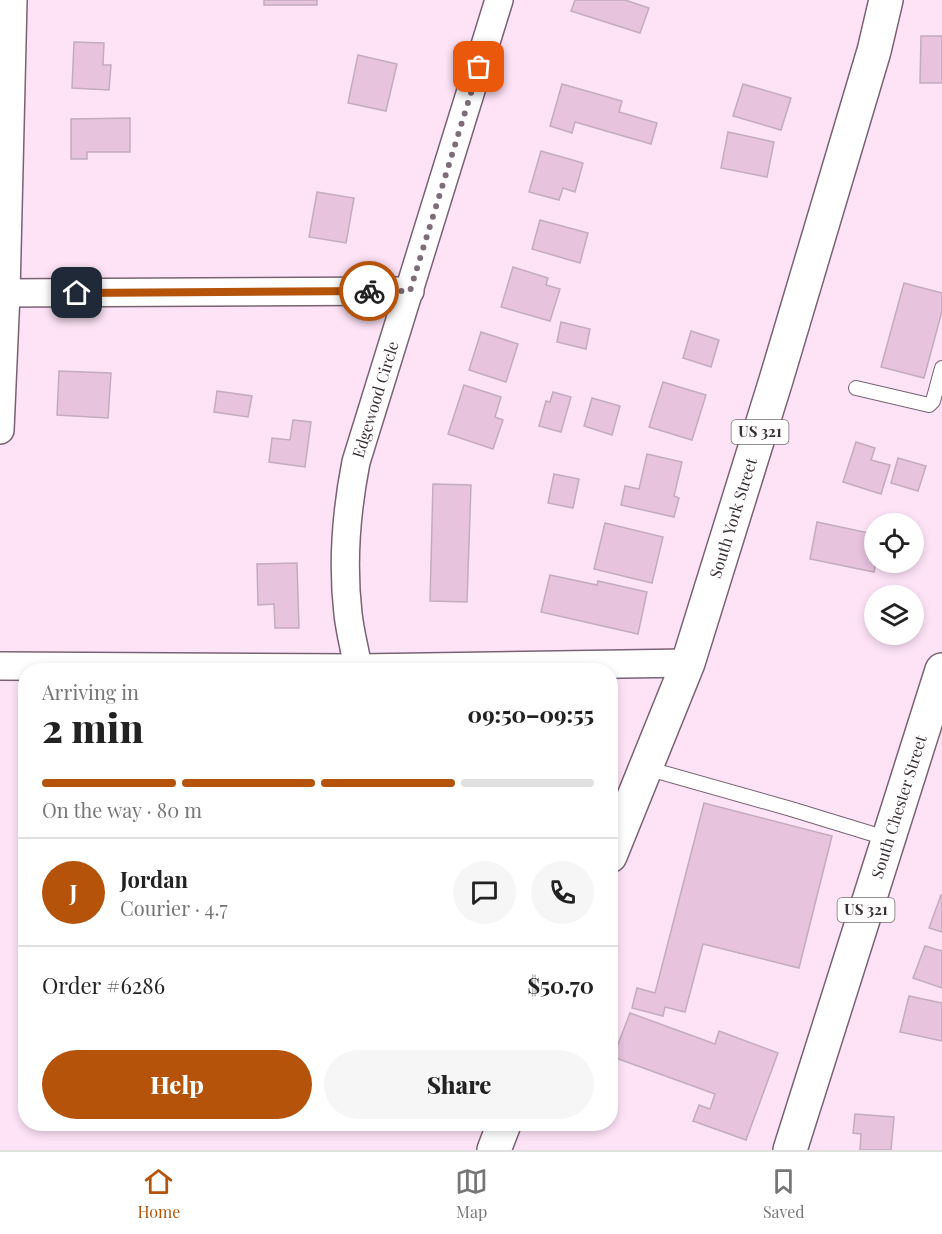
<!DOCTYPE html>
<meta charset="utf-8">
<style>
:root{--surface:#fff;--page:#f6f6f6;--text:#222;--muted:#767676;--line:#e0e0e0;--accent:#b45309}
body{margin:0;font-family:"Playfair Display",serif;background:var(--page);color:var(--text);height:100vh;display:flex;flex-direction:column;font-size:22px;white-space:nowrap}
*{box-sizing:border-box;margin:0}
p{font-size:20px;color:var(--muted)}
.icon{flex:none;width:33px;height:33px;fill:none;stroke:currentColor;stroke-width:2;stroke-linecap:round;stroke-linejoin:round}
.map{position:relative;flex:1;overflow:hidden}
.sheet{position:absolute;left:18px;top:663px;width:600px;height:468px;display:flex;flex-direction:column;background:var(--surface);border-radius:24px;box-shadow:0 3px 9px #0003}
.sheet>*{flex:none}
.fabs{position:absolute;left:864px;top:513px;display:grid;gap:12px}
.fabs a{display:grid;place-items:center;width:60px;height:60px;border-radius:50%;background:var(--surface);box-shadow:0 3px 9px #0003;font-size:30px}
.pin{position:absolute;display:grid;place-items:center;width:51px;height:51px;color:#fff;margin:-26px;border-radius:12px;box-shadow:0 3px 9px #0006}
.courier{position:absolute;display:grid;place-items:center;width:60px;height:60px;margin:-30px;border:4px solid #b45309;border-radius:50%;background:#fff;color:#222;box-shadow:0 2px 8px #0007}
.summary em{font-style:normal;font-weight:800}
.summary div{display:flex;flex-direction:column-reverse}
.summary{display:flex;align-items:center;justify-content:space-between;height:102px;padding:0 24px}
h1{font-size:39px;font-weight:800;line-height:45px}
.bar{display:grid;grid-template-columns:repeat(4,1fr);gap:9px 6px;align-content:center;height:72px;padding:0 24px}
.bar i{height:8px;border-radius:4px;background:var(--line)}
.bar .active{background:var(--accent)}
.bar p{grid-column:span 4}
.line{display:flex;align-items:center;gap:15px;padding:0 24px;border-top:2px solid var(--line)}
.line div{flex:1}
.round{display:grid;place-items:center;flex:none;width:63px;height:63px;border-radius:32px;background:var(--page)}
.action{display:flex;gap:12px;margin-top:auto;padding:12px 24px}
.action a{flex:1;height:69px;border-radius:36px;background:var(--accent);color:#fff;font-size:24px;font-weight:800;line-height:69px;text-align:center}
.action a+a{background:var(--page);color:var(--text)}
.tab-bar{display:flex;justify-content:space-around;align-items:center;height:84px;border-top:2px solid var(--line);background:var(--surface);font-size:16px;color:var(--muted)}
.tab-bar a{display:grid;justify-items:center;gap:3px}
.tab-bar .active{color:var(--accent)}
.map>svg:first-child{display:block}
.building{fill:#e7c3de;stroke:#c4abbe;stroke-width:1.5}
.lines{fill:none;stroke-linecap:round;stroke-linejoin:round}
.lane-casing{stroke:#786273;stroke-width:16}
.street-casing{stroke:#786273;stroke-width:30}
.primary-casing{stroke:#786273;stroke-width:36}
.lane{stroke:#fff;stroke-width:14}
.street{stroke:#fff;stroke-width:27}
.primary{stroke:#fff;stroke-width:33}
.done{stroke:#7d6d79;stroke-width:6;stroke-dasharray:0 10.8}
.route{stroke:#b45309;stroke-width:8}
.labels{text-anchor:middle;stroke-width:6;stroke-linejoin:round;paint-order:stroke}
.shield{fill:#fff;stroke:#746d72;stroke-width:1.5}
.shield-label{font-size:15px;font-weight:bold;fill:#382e35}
.street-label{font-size:16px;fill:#382e35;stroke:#fff}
</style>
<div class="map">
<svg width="942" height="1150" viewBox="0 0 942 1150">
<rect width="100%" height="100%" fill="#fee3f7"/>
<!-- building -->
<g class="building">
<rect x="264" y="0" width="53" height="5"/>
<path d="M 575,0 L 625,0 L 649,8 L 640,33 L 571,11 Z"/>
<path d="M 921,36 L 942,36 L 942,83 L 920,83 Z"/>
<path d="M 74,42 L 104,43 L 103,65 L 111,65 L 109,90 L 72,88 Z"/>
<path d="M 358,55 L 397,64 L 386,111 L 348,103 Z"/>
<path d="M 562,84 L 622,101 L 619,112 L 657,123 L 651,144 L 575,122 L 572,133 L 550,126 Z"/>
<path d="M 743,84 L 791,98 L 781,130 L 733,116 Z"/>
<path d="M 130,118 L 130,152 L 87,152 L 87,159 L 71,159 L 71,119 Z"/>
<path d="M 728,132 L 774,142 L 767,177 L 721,168 Z"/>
<path d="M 541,151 L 583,163 L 575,192 L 563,188 L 559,200 L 529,192 Z"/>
<path d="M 317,192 L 354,198 L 346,243 L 309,237 Z"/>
<path d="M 540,220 L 588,233 L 580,263 L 532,249 Z"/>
<path d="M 513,267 L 548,278 L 546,285 L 560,289 L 550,321 L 501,307 Z"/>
<path d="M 904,283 L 942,293 L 942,311 L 924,378 L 881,367 Z"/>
<path d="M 561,322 L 590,329 L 586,349 L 557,342 Z"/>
<path d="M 691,331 L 719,340 L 711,367 L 683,358 Z"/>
<path d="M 481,332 L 518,344 L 506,382 L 469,370 Z"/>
<path d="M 59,371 L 111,373 L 108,418 L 57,415 Z"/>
<path d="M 663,382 L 706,395 L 692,440 L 649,427 Z"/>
<path d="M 464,385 L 501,397 L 495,417 L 503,420 L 493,449 L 448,434 Z"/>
<path d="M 217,391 L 252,396 L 248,417 L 214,412 Z"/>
<path d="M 553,392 L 571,397 L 561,432 L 539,426 L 546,401 L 550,402 Z"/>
<path d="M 592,398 L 620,406 L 612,435 L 584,426 Z"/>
<path d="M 293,420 L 311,422 L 305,467 L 269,462 L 272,438 L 290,440 Z"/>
<path d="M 856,442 L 875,448 L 871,460 L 890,465 L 881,494 L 843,482 Z"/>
<path d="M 647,454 L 682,462 L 674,496 L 679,498 L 674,517 L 621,505 L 625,486 L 639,489 Z"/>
<path d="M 898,458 L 926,466 L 918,491 L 891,483 Z"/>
<path d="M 554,474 L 579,479 L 573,508 L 548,503 Z"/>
<path d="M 433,484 L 471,485 L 467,602 L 430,601 Z"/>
<path d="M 817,522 L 874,534 L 874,562 L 876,562 L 874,572 L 810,559 Z"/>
<path d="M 605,523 L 663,537 L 652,583 L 594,569 Z"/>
<path d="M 297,563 L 299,628 L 275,628 L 274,604 L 258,605 L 257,564 Z"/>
<path d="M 550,575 L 597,585 L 598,581 L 647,592 L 638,634 L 541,612 Z"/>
<path d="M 704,803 L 832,836 L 799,968 L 703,944 L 685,1012 L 665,1007 L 663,1016 L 632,1008 L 637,988 L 655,993 Z"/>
<path d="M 941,895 L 942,895 L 942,932 L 929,928 Z"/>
<path d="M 925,946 L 942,951 L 942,988 L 913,978 Z"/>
<path d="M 909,996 L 942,1003 L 942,1041 L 900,1032 Z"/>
<path d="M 630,1013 L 715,1044 L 719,1031 L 778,1053 L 746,1140 L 693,1121 L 699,1105 L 710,1109 L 715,1094 L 613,1057 Z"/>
<path d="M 855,1114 L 894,1117 L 891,1150 L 860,1150 L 861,1134 L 853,1133 Z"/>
</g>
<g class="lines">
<!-- lane casing -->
<g class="lane-casing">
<g id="lane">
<path d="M 856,388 L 929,405 L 933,401 L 942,368"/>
<path d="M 646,768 L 791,809 L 889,839"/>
</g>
</g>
<!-- street casing -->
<g class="street-casing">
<g id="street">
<path d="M 0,293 L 410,291"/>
<path d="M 0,430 L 6,293 L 13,0"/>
<path d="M 0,666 L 358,668 L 688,663"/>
<path id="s1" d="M 358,668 C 355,650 350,632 348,614 C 342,562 346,513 356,462 L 499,0"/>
</g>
</g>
<!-- primary casing -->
<g class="primary-casing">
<g id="primary">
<path id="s2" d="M 610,856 L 688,663 L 776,380 L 874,51 L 886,0"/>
<path d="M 494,1150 L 504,1124"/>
<path id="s3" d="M 790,1150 L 942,670"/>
</g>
</g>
<!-- lane -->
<use href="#lane" class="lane"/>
<!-- street -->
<use href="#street" class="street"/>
<!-- primary -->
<use href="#primary" class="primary"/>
</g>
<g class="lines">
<!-- done -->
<path class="done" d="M 369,291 L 410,291 L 479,67"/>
<!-- route -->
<path class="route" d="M 77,293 L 369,291"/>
</g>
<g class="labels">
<!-- shield labels -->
<g class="shield">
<rect x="731.5" y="420" width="57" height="24" rx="4.5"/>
<rect x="837.5" y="898" width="57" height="24" rx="4.5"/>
</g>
<g class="shield-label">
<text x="760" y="437">US 321</text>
<text x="866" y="915">US 321</text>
</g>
<!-- street labels -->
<g class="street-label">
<text dy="6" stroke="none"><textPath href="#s1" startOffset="273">Edgewood Circle</textPath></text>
<text dy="6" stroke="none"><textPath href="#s2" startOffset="360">South York Street</textPath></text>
<text dy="6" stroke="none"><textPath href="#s3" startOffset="360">South Chester Street</textPath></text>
</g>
</g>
</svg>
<div class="fabs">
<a><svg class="icon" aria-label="locate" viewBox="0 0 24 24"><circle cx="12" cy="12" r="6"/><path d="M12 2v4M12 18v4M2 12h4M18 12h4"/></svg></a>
<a><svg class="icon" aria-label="layers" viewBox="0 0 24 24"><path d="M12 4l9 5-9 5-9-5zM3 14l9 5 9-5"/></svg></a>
</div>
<div class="pin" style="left:479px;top:67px;background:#ea580c"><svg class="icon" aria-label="bag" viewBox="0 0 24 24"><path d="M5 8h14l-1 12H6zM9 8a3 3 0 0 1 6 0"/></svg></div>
<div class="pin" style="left:77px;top:293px;background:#1f2937"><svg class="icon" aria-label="home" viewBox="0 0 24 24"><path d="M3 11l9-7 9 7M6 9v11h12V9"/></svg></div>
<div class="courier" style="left:369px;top:291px"><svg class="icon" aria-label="bike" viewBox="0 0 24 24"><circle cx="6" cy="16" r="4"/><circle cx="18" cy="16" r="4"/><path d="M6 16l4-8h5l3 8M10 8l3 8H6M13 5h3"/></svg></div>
<section class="sheet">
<div class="summary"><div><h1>2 min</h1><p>Arriving in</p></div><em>09:50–09:55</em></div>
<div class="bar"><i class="active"></i><i class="active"></i><i class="active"></i><i></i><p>On the way · 80 m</p></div>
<div class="line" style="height:108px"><b class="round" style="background:var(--accent);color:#fff">J</b><div><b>Jordan</b><p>Courier · 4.7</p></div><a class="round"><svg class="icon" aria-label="chat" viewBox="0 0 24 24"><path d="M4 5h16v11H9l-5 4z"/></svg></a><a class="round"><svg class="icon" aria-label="phone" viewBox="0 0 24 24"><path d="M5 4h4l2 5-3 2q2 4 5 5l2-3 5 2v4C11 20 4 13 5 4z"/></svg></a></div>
<div class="line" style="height:78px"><div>Order #6286</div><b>$50.70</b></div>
<div class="action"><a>Help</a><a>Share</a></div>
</section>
</div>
<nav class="tab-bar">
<a class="active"><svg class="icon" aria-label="home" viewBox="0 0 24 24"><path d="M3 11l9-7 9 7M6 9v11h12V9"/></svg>Home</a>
<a><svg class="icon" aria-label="map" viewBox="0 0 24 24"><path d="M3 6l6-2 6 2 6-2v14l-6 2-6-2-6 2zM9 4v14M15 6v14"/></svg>Map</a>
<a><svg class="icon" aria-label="saved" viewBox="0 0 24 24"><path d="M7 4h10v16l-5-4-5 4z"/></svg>Saved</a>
</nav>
